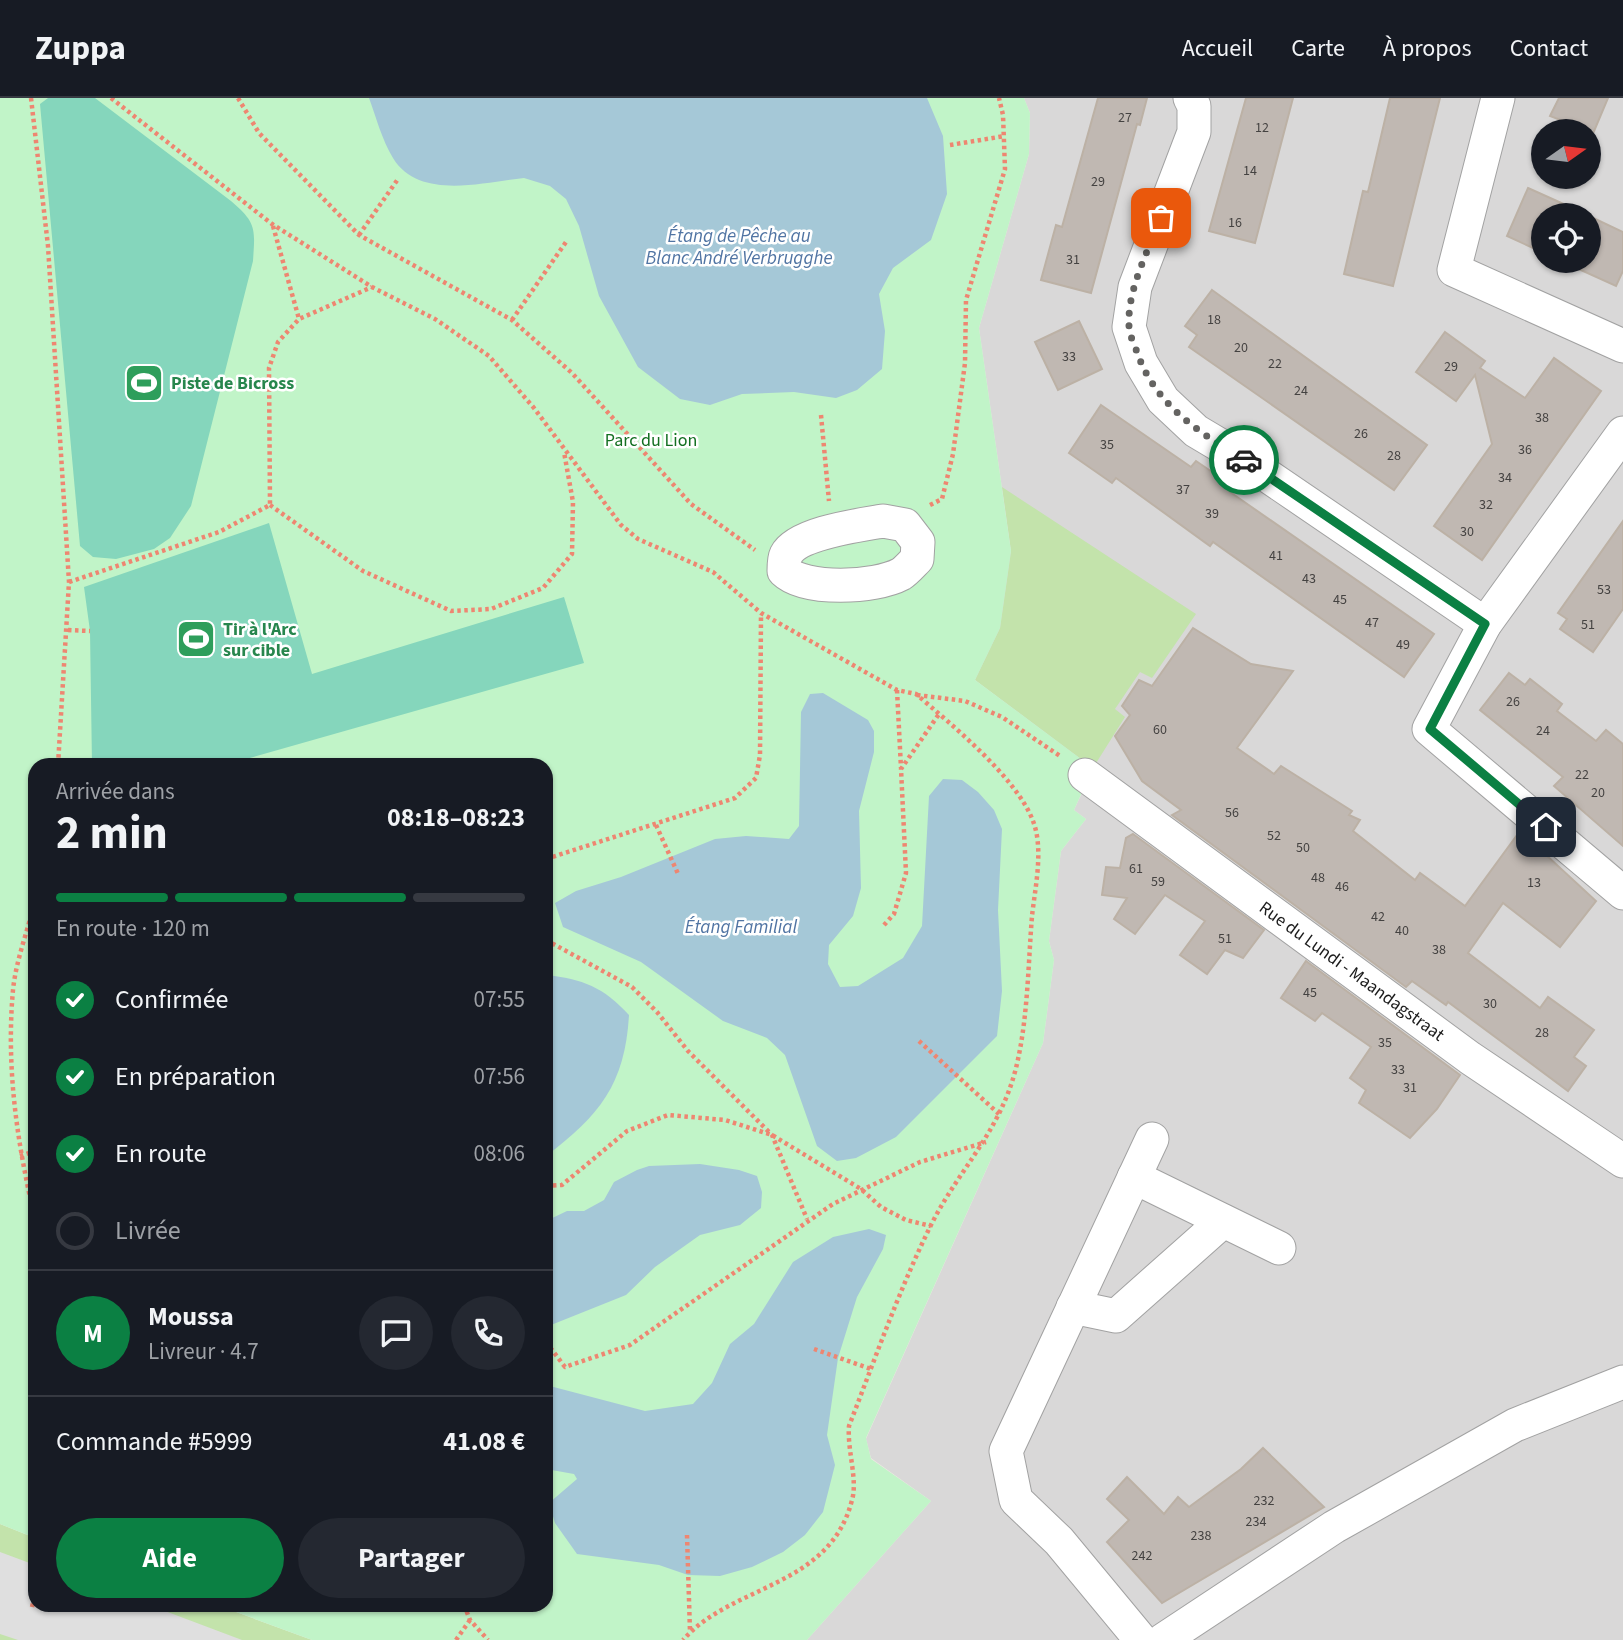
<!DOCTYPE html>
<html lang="fr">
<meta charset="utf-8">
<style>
:root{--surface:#171b24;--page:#242831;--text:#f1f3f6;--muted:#9ea1a6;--line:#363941;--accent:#0b8043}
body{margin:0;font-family:"Source Sans 3",sans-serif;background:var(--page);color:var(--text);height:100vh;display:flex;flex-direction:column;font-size:26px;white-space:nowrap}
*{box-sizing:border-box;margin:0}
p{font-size:23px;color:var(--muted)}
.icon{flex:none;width:38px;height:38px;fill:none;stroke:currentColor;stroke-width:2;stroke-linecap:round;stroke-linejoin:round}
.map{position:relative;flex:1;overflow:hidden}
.details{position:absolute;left:28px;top:660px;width:525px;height:854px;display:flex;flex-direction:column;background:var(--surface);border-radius:21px;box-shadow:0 2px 5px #0004}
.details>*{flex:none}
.needle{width:46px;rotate:76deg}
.tools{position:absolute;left:1531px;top:21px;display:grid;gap:14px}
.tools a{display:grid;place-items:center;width:70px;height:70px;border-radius:50%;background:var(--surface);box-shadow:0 2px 5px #0004;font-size:35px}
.pin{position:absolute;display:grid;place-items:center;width:60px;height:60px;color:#fff;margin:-30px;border-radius:14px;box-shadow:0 4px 10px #0006}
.courier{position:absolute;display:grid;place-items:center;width:70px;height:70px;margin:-35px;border:5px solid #0b8043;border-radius:50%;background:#fff;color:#222;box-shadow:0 2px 9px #0007}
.overview em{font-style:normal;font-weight:700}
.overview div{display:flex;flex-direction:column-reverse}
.overview{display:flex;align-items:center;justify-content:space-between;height:119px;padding:0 28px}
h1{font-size:46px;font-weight:700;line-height:52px}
.bar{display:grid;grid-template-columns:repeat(4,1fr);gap:10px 7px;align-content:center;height:84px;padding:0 28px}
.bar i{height:9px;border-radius:5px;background:var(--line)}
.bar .active{background:var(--accent)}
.bar p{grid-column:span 4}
.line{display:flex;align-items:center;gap:18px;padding:0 28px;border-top:2px solid var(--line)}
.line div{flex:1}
.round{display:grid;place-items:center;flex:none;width:74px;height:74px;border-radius:37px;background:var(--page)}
ol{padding:0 28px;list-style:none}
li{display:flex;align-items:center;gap:21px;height:77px}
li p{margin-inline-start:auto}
li .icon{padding:7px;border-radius:50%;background:var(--accent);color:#fff;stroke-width:4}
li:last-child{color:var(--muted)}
li i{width:38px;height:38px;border:4px solid var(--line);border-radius:50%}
.cta{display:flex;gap:14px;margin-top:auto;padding:14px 28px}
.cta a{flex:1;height:80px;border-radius:42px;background:var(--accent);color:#fff;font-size:28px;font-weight:700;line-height:80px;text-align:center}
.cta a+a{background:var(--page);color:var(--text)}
header{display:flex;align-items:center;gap:42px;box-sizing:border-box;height:98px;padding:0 35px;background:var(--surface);border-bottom:2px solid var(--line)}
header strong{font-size:33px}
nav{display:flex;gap:38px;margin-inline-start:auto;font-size:24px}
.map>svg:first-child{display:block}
.residential{fill:#d9d8d8;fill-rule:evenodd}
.grass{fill:#c3e3ab}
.park{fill:#c1f4c8}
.pitch{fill:#85d6bc}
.parking{fill:#dfdfdf}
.water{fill:#a5c8d7}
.building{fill:#c0b8b2;stroke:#bcb1a5;stroke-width:2}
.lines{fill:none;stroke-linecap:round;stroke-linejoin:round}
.minor-casing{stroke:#a2a2a2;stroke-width:35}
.path{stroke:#ee8671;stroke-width:4.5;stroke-dasharray:3.5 3.5;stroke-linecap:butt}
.minor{stroke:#fff;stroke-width:33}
.done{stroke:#646361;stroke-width:7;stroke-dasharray:0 12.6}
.route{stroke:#0b8043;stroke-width:9}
.labels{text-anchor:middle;stroke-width:5;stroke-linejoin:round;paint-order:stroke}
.number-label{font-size:14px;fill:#444241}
.leisure-label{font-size:18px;font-weight:bold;fill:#27864d;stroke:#fff;text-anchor:start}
.park-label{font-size:18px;fill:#136f21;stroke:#fff}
.street-label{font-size:18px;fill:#1b1b1b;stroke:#fff}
.water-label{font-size:19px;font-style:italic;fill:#5074a3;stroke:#fff}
</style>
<header>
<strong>Zuppa</strong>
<nav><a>Accueil</a><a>Carte</a><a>À propos</a><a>Contact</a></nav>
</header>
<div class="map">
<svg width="1623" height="1542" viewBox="0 0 1623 1542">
<rect width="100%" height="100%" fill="#ece9e2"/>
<!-- residential -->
<path class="residential" d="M 1024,0 L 1623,0 L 1623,1542 L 807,1542 L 931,1403 L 871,1360 L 866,1341 L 1043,945 L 1054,862 L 1049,843 L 1061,753 L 1086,721 L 1074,712 L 1093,671 L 975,582 L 1011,453 L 979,230 L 1029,56 L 1030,15 ZM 1544,33 L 1589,33 L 1589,79 L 1544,79 ZM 1544,117 L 1589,117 L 1589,163 L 1544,163 Z"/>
<!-- grass -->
<g class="grass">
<path d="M 1002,389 L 1196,516 L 1152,580 L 1140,574 L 1115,611 L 1125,619 L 1093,670 L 975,582 L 1000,530 L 1011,453 Z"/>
<path d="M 0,1426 L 35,1440 L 35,1507 L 217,1507 L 312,1542 L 0,1542 Z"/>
</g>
<!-- park -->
<path class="park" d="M 0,0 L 1024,0 L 1030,15 L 1029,56 L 979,230 L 1011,453 L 1000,530 L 975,582 L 1093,670 L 1074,712 L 1086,721 L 1061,753 L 1049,843 L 1054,862 L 1043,945 L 866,1340 L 871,1361 L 931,1403 L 807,1542 L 312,1542 L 217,1507 L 546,1507 L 546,667 L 35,667 L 35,1440 L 0,1426 Z"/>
<!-- pitch -->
<g class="pitch">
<path d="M 48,0 L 95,0 L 231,103 C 257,125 255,131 253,163 L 191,408 L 170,440 L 154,451 L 116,461 L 93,459 L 80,448 L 40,6 Z"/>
<path d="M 269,425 L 312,576 L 564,499 L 584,565 L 225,667 L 92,667 L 90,533 L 84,489 Z"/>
</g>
<!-- parking -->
<path class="parking" d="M 0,1454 L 35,1467 L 35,1507 L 149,1507 L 242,1542 L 18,1542 L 0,1536 Z"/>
<!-- water -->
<g class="water">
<path d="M 369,0 L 927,0 L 943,38 L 947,96 L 931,142 L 893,170 L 879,196 L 885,233 L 882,271 L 857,292 L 836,300 L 794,294 L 742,296 L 710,307 L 680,301 L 638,269 L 599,198 L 579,128 L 566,101 L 550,88 L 524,80 C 484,84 419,103 393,60 C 382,42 376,19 369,0 Z"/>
<path d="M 823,595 L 868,622 L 874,633 L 874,654 L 859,713 L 861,790 L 853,818 L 829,847 L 828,866 L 840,889 L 858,888 L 903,860 L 922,828 L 929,698 L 943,681 L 962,682 L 978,694 L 994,712 L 1002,731 L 998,812 L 1002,893 L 997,938 L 896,1039 L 856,1060 L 837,1063 L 817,1048 L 785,957 L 767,940 L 723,923 L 641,864 L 563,829 L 555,805 L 576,793 L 621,779 L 715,741 L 746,738 L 789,741 L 799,728 L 801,614 L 810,596 Z"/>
<path d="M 546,877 C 583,881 603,889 629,917 C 625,986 600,1017 546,1058 Z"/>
<path d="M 700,1066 L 739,1072 L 757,1078 L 762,1094 L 761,1110 L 740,1127 L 700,1137 L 655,1169 L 626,1197 L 546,1229 L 546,1123 L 567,1113 L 584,1113 L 604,1102 L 614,1084 L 637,1072 L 649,1068 Z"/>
<path d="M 869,1131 L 886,1137 L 883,1151 L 857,1199 L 838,1260 L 827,1337 L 835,1367 L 823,1414 L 805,1437 L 783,1454 L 752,1469 L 720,1478 L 688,1477 L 659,1467 L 577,1456 L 555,1425 L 549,1405 L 577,1381 L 574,1376 L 546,1371 L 546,1287 L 645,1313 L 693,1306 L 712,1285 L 730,1246 L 754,1226 L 793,1164 L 833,1139 Z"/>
</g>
<!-- building -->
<g class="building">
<path d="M 1098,0 L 1147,0 L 1140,27 L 1137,26 L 1091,195 L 1041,182 L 1056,127 L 1062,129 Z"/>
<path d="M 1246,0 L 1293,0 L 1255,145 L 1209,133 Z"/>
<path d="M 1390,0 L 1440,0 L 1393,188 L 1344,176 L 1363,93 L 1368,94 Z"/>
<path d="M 1559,0 L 1608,0 L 1592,38 L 1589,33 L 1550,18 Z"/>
<path d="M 1528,90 L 1588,117 L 1544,117 L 1544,155 L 1507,138 Z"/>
<path d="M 1589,118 L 1623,134 L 1623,173 L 1616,188 L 1561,163 L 1589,163 Z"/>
<path d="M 1212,192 L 1427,347 L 1394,392 L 1189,249 L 1197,237 L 1185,228 Z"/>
<path d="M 1079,223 L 1102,271 L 1058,292 L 1035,244 Z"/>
<path d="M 1445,234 L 1485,263 L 1480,270 L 1525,300 L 1554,260 L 1601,293 L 1482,462 L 1434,428 L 1492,346 L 1475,277 L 1456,303 L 1416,274 Z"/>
<path d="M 1101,307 L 1191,369 L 1196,363 L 1234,389 L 1230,394 L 1434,536 L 1404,579 L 1213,444 L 1210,448 L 1116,380 L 1112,385 L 1069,355 Z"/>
<path d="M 1623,423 L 1623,511 L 1593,554 L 1560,531 L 1567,521 L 1558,515 Z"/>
<path d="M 1193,530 L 1251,566 L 1293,573 L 1237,650 L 1274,676 L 1281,668 L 1352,713 L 1349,717 L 1360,722 L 1353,733 L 1415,782 L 1420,775 L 1465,808 L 1520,733 L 1596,803 L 1560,849 L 1503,805 L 1468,855 L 1540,910 L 1548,899 L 1594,932 L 1574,959 L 1586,968 L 1568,993 L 1448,904 L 1446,907 L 1412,883 L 1406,889 L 1172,717 L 1181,712 L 1142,683 L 1115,638 L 1130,617 L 1122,608 L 1139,582 L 1152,588 Z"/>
<path d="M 1509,575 L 1525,587 L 1530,581 L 1562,606 L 1557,613 L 1596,643 L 1606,632 L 1623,646 L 1623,748 L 1554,688 L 1563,679 L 1480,612 Z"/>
<path d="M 1133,736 L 1264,832 L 1243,860 L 1225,852 L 1207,876 L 1180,857 L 1205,823 L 1165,797 L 1135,836 L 1114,821 L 1127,800 L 1102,797 L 1106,769 L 1120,770 L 1126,740 Z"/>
<path d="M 1306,863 L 1460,977 L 1437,1011 L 1410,1040 L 1359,1005 L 1366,992 L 1350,980 L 1371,949 L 1322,915 L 1315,923 L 1281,900 Z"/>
<path d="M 1263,1350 L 1324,1409 L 1162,1505 L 1107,1444 L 1129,1422 L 1107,1401 L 1127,1379 L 1164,1416 L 1178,1399 L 1189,1409 L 1241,1371 Z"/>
</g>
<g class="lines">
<!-- minor casing -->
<g class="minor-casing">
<g id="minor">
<path d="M 1190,0 L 1194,8 L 1194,34 L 1135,189 L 1129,229 L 1141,265 L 1163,302 L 1196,333 L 1243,361 L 1485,526"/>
<path d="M 1498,0 L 1454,172 L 1623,248"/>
<path d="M 1623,335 L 1485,526 L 1429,631 L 1623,795"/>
<path d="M 883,423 L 905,427 L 918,444 L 917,461 C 912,466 906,473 901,476 C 875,490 805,493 784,473 C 784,468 784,461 786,457 C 797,435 861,427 883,423 Z"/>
<path d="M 1085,677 L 1470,960 L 1623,1063"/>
<path d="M 1134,1079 L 1279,1150"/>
<path d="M 1073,1209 L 1116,1218 L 1223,1123"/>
<path d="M 1141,1542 L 1059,1443 L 1016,1402 L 1006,1353 L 1152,1041"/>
<path d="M 1163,1542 L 1334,1429 L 1515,1327 L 1623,1284"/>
</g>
</g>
<!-- path -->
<g class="path">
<path d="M 31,0 L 48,148 L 69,484 L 58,667"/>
<path d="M 111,0 L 272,126 L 372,189 L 435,221 L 489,258 L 534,310 L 621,427 L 638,441 L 713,474 L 761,515 L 897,592 L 916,596 C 952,627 1017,680 1033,723 C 1044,751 1035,790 1032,818 C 1028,868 1028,921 1016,970 C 1000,1034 959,1071 931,1127 C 899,1192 875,1261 849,1328 C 847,1352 858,1382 852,1402 C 830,1490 732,1486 683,1542"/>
<path d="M 238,0 L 259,35 L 359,137 L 512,222 L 572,275 L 691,406 L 755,452"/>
<path d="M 950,47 L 1005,38"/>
<path d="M 273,128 L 299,221"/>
<path d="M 359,137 L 398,81"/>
<path d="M 512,222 L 566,144"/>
<path d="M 821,317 L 829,403"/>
<path d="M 270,407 L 363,473 L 451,513 L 491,511 L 543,490 L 572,456 L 573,404 L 564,354"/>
<path d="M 930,407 L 942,401 L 953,356 L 965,265 L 966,202 L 1005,71 L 1003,17 L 999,0"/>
<path d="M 69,484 L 219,434 L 270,407 L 269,270 L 278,244 L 299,221 L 372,189"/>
<path d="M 68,532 L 90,533"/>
<path d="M 897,592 L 901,670"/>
<path d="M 917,597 L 965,603 L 1002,619 L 1060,658"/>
<path d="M 656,727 L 679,778"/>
<path d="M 546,761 L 735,700 L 756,680 L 760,657 L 761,516"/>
<path d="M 35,803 C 28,832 16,862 13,892 C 6,970 17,1045 35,1121"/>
<path d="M 884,827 L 894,816 L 906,775 L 901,671 L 939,616"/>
<path d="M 546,842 L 632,889 L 657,914 L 688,953 L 772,1037 L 807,1121"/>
<path d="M 919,943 L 999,1016"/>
<path d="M 20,1058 L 35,1053"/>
<path d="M 546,1088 L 562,1087 L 627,1033 L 668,1017 L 725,1022 L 772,1037 L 861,1091 L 881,1109 L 906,1122 L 931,1128"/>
<path d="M 546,1244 L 565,1269 L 630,1247 L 833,1106 L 920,1064 L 986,1044"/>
<path d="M 814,1251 L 871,1271"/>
<path d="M 687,1437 L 690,1534"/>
<path d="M 464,1507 L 470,1522 L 488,1542"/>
<path d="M 32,1509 L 35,1497"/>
<path d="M 456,1542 L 470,1522"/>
</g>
<!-- minor -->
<use href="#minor" class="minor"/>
</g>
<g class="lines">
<!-- done -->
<path class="done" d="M 1161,120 C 1148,153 1127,192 1129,228 C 1129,236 1134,246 1137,254 C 1155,307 1199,334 1244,362"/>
<!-- route -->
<path class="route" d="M 1244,362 L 1485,526 L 1430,631 L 1546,729"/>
</g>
<!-- icons -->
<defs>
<g id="stadium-square" transform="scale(2.0125)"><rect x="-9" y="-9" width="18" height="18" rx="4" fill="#2e9e5b" stroke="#fff"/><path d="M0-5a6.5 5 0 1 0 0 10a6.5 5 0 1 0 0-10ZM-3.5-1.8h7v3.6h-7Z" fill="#fff"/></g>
</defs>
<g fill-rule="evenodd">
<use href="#stadium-square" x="144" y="285"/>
<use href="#stadium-square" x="196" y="541"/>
</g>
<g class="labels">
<!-- number labels -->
<g class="number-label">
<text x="1125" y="24">27</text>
<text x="1262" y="34">12</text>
<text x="1250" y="77">14</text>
<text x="1098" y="88">29</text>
<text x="1235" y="129">16</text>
<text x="1073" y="166">31</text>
<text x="1214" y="226">18</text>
<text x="1241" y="254">20</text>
<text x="1069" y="263">33</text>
<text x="1275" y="270">22</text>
<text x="1451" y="273">29</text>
<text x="1301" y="297">24</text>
<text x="1542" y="324">38</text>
<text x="1361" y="340">26</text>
<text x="1107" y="351">35</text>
<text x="1525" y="356">36</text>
<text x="1394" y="362">28</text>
<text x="1505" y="384">34</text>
<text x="1183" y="396">37</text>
<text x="1486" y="411">32</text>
<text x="1212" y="420">39</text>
<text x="1467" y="438">30</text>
<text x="1276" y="462">41</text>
<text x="1309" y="485">43</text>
<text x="1604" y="496">53</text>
<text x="1340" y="506">45</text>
<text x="1372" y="529">47</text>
<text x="1588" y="531">51</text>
<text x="1403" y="551">49</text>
<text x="1513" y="608">26</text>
<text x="1160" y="636">60</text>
<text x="1543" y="637">24</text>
<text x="1582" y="681">22</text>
<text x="1598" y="699">20</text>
<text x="1232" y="719">56</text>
<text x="1274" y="742">52</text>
<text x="1303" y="754">50</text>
<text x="1136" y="775">61</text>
<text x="1318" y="784">48</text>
<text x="1158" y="788">59</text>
<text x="1534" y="789">13</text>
<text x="1342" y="793">46</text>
<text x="1378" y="823">42</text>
<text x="1402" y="837">40</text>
<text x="1225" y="845">51</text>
<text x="1439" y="856">38</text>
<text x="1310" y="899">45</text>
<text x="1490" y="910">30</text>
<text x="1542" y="939">28</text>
<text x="1385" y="949">35</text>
<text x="1398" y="976">33</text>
<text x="1410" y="994">31</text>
<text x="1264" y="1407">232</text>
<text x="1256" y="1428">234</text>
<text x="1201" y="1442">238</text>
<text x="1142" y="1462">242</text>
</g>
<!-- leisure labels -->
<g class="leisure-label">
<text x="171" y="291">Piste de Bicross</text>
<text x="223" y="537">Tir à l'Arc<tspan x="223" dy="21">sur cible</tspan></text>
</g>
<!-- park labels -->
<g class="park-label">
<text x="651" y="348">Parc du Lion</text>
</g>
<!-- street labels -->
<g class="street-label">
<text transform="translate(1352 873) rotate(36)" y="6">Rue du Lundi - Maandagstraat</text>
</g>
<!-- water labels -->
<g class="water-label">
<text x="739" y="144">Étang de Pêche au<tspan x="739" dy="22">Blanc André Verbrugghe</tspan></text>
<text x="741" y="835">Étang Familial</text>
</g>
</g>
</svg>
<div class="tools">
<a><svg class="needle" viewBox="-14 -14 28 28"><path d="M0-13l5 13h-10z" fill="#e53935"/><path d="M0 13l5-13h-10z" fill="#9ea1a6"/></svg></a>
<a><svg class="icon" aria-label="locate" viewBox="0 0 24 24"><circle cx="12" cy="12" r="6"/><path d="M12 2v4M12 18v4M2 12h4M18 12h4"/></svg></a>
</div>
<div class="pin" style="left:1161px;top:120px;background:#ea580c"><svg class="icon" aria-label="bag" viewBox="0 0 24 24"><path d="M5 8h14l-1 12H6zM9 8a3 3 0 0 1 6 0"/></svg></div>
<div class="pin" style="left:1546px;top:729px;background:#1f2937"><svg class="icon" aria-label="home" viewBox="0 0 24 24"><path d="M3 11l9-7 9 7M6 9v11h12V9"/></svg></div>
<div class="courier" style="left:1244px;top:362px"><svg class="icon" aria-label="car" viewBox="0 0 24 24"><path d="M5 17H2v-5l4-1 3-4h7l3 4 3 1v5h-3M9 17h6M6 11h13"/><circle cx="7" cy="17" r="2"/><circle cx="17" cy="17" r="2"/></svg></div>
<section class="details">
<div class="overview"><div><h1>2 min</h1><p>Arrivée dans</p></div><em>08:18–08:23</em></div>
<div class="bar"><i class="active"></i><i class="active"></i><i class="active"></i><i></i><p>En route · 120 m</p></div>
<ol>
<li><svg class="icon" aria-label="check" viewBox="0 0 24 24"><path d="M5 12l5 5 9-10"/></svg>Confirmée<p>07:55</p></li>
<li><svg class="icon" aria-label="check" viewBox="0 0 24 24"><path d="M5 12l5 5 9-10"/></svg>En préparation<p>07:56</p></li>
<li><svg class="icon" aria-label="check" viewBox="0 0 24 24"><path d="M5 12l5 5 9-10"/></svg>En route<p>08:06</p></li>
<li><i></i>Livrée</li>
</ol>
<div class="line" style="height:126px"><b class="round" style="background:var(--accent);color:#fff">M</b><div><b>Moussa</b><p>Livreur · 4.7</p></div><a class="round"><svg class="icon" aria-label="chat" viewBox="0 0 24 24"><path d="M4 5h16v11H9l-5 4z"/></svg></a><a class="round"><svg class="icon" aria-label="phone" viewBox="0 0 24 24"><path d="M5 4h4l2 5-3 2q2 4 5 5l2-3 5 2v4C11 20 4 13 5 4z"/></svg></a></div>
<div class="line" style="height:91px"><div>Commande #5999</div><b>41.08 €</b></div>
<div class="cta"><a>Aide</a><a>Partager</a></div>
</section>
</div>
